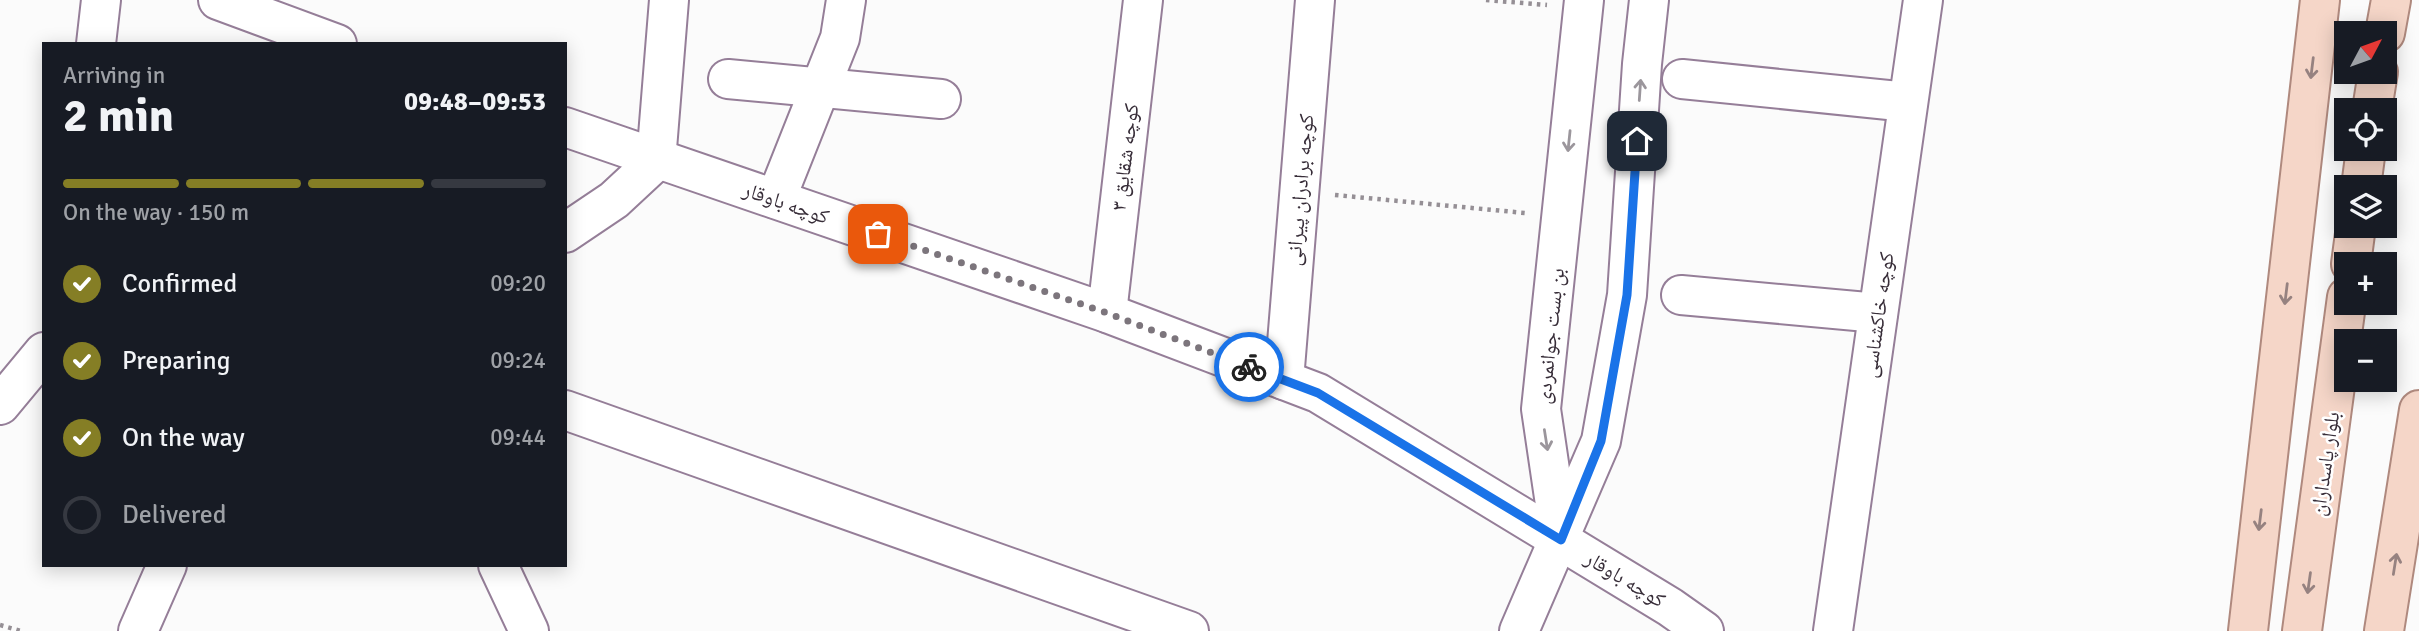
<!DOCTYPE html>
<meta charset="utf-8">
<style>
:root{--surface:#171b24;--page:#20242c;--text:#f1f3f6;--muted:#9ea1a6;--line:#363941;--accent:#857e25}
body{margin:0;font-family:Signika,"Noto Naskh Arabic",sans-serif;background:var(--page);color:var(--text);height:100vh;display:flex;flex-direction:column;font-size:26px;white-space:nowrap}
*{box-sizing:border-box;margin:0}
p{font-size:23px;color:var(--muted)}
.icon{flex:none;width:38px;height:38px;fill:none;stroke:currentColor;stroke-width:2;stroke-linecap:round;stroke-linejoin:round}
.map{position:relative;flex:1;overflow:hidden}
.drawer{position:absolute;left:42px;top:42px;width:525px;height:525px;display:flex;flex-direction:column;background:var(--surface);border-radius:0px;box-shadow:0 4px 18px #0003}
.drawer>*{flex:none}
.needle{width:46px;rotate:49deg}
.tools{position:absolute;left:2334px;top:21px;display:grid;gap:14px}
.tools a{display:grid;place-items:center;width:63px;height:63px;border-radius:0px;background:var(--surface);box-shadow:0 4px 18px #0003;font-size:35px}
.pin{position:absolute;display:grid;place-items:center;width:60px;height:60px;color:#fff;margin:-30px;border-radius:14px;box-shadow:0 4px 10px #0006}
.courier{position:absolute;display:grid;place-items:center;width:70px;height:70px;margin:-35px;border:5px solid #1a73e8;border-radius:50%;background:#fff;color:#222;box-shadow:0 2px 9px #0007}
.overview em{font-style:normal;font-weight:700}
.overview div{display:flex;flex-direction:column-reverse}
.overview{display:flex;align-items:center;justify-content:space-between;height:119px;padding:0 21px}
h1{font-size:46px;font-weight:700;line-height:52px}
.bar{display:grid;grid-template-columns:repeat(4,1fr);gap:10px 7px;align-content:center;height:84px;padding:0 21px}
.bar i{height:9px;border-radius:5px;background:var(--line)}
.bar .selected{background:var(--accent)}
.bar p{grid-column:span 4}
ol{padding:0 21px;list-style:none}
li{display:flex;align-items:center;gap:21px;height:77px}
li p{margin-inline-start:auto}
li .icon{padding:7px;border-radius:50%;background:var(--accent);color:#fff;stroke-width:4}
li:last-child{color:var(--muted)}
li i{width:38px;height:38px;border:4px solid var(--line);border-radius:50%}
.map>svg:first-child{display:block}
.lines{fill:none;stroke-linecap:round;stroke-linejoin:round}
.minor-casing{stroke:#957e98;stroke-width:42}
.major-casing{stroke:#af897e;stroke-width:42}
.path{stroke:#958f95;stroke-width:4.5;stroke-dasharray:3.5 5;stroke-linecap:butt}
.minor{stroke:#fff;stroke-width:38}
.major{stroke:#f5d6c8;stroke-width:38}
.oneway{stroke:#968280}
.oneway2{stroke:#9b969c}
.done{stroke:#7c757c;stroke-width:7;stroke-dasharray:0 12.6}
.route{stroke:#1a73e8;stroke-width:9}
.labels{text-anchor:middle;stroke-width:5;stroke-linejoin:round;paint-order:stroke}
.street-label{font-size:21px;fill:#372d38;stroke:#fff}
</style>
<div class="map">
<svg width="2419" height="631" viewBox="0 0 2419 631">
<rect width="100%" height="100%" fill="#fbfbfb"/>
<g class="lines">
<!-- minor casing -->
<g class="minor-casing">
<g id="minor">
<path d="M 218,0 L 337,44"/>
<path d="M 96,44 L 101,0"/>
<path d="M 728,79 L 941,99"/>
<path d="M 1682,79 L 1908,102"/>
<path d="M 565,127 L 1107,313 L 1318,393 L 1670,607 L 1704,631"/>
<path d="M 656,161 L 669,0"/>
<path d="M 776,199 L 840,38 L 846,0"/>
<path d="M 565,233 L 614,200 L 656,161"/>
<path d="M 1681,295 L 1878,313"/>
<path d="M 1107,313 L 1143,0"/>
<path d="M 1284,380 L 1315,0"/>
<path d="M 0,405 L 44,352"/>
<path d="M 565,410 L 1189,631"/>
<path d="M 1560,538 L 1541,409 L 1584,0"/>
<path d="M 498,565 L 529,631"/>
<path d="M 138,631 L 167,565"/>
<path d="M 1519,631 L 1601,441 L 1627,295 L 1642,64 L 1649,0"/>
<path d="M 1833,631 L 1923,0"/>
</g>
</g>
<!-- major casing -->
<g class="major-casing">
<g id="major">
<path d="M 2385,33 L 2391,0"/>
<path d="M 2372,110 L 2378,72"/>
<path d="M 2361,187 L 2366,149"/>
<path d="M 2351,264 L 2356,226"/>
<path d="M 2248,631 L 2320,0"/>
<path d="M 2302,631 L 2347,297"/>
<path d="M 2384,631 L 2419,410"/>
</g>
</g>
<!-- path -->
<g class="path">
<path d="M 1486,0 L 1547,5"/>
<path d="M 1335,195 L 1525,213"/>
<path d="M 0,625 L 21,631"/>
</g>
<!-- minor -->
<use href="#minor" class="minor"/>
<!-- major -->
<use href="#major" class="major"/>
</g>
<!-- one-way arrows -->
<defs><path id="oneway-shaft" d="M-6 0H5M1.5-3L5.5 0L1.5 3" fill="none" stroke-width="1.6" stroke-linecap="round" stroke-linejoin="round" transform="scale(1.75)"/></defs>
<g class="oneway">
<use href="#oneway-shaft" transform="translate(2312 68) rotate(97)"/>
<use href="#oneway-shaft" transform="translate(2286 294) rotate(97)"/>
<use href="#oneway-shaft" transform="translate(2260 520) rotate(97)"/>
<use href="#oneway-shaft" transform="translate(2395 564) rotate(-81)"/>
<use href="#oneway-shaft" transform="translate(2309 583) rotate(98)"/>
</g>
<g class="oneway2">
<use href="#oneway-shaft" transform="translate(1640 90) rotate(-86)"/>
<use href="#oneway-shaft" transform="translate(1569 141) rotate(96)"/>
<use href="#oneway-shaft" transform="translate(1546 440) rotate(81)"/>
</g>
<g class="lines">
<!-- done -->
<path class="done" d="M 878,234 L 1107,313 L 1249,367"/>
<!-- route -->
<path class="route" d="M 1249,367 L 1318,393 L 1561,540 L 1601,441 L 1627,295 L 1637,141"/>
</g>
<g class="labels">
<!-- street labels -->
<g class="street-label">
<text transform="translate(1125 157) rotate(-83)" y="7">کوچه شقایق ۳</text>
<text transform="translate(1300 190) rotate(-85)" y="7">کوچه برادران پیرانی</text>
<text transform="translate(786 203) rotate(19)" y="7">کوچه باوقار</text>
<text transform="translate(1878 315) rotate(-82)" y="7">کوچه خاکشناسی</text>
<text transform="translate(1550 336) rotate(-84)" y="7">بن بست جوانمردی</text>
<text transform="translate(2325 464) rotate(-82)" y="7">بلوار پاسداران</text>
<text transform="translate(1625 579) rotate(31)" y="7">کوچه باوقار</text>
</g>
</g>
</svg>
<div class="tools">
<a><svg class="needle" viewBox="-14 -14 28 28"><path d="M0-13l5 13h-10z" fill="#e53935"/><path d="M0 13l5-13h-10z" fill="#9ea1a6"/></svg></a>
<a><svg class="icon" aria-label="locate" viewBox="0 0 24 24"><circle cx="12" cy="12" r="6"/><path d="M12 2v4M12 18v4M2 12h4M18 12h4"/></svg></a>
<a><svg class="icon" aria-label="layers" viewBox="0 0 24 24"><path d="M12 4l9 5-9 5-9-5zM3 14l9 5 9-5"/></svg></a>
<a>+</a>
<a>−</a>
</div>
<div class="pin" style="left:878px;top:234px;background:#ea580c"><svg class="icon" aria-label="bag" viewBox="0 0 24 24"><path d="M5 8h14l-1 12H6zM9 8a3 3 0 0 1 6 0"/></svg></div>
<div class="pin" style="left:1637px;top:141px;background:#1f2937"><svg class="icon" aria-label="home" viewBox="0 0 24 24"><path d="M3 11l9-7 9 7M6 9v11h12V9"/></svg></div>
<div class="courier" style="left:1249px;top:367px"><svg class="icon" aria-label="bike" viewBox="0 0 24 24"><circle cx="6" cy="16" r="4"/><circle cx="18" cy="16" r="4"/><path d="M6 16l4-8h5l3 8M10 8l3 8H6M13 5h3"/></svg></div>
<section class="drawer">
<div class="overview"><div><h1>2 min</h1><p>Arriving in</p></div><em>09:48–09:53</em></div>
<div class="bar"><i class="selected"></i><i class="selected"></i><i class="selected"></i><i></i><p>On the way · 150 m</p></div>
<ol>
<li><svg class="icon" aria-label="check" viewBox="0 0 24 24"><path d="M5 12l5 5 9-10"/></svg>Confirmed<p>09:20</p></li>
<li><svg class="icon" aria-label="check" viewBox="0 0 24 24"><path d="M5 12l5 5 9-10"/></svg>Preparing<p>09:24</p></li>
<li><svg class="icon" aria-label="check" viewBox="0 0 24 24"><path d="M5 12l5 5 9-10"/></svg>On the way<p>09:44</p></li>
<li><i></i>Delivered</li>
</ol>
</section>
</div>
